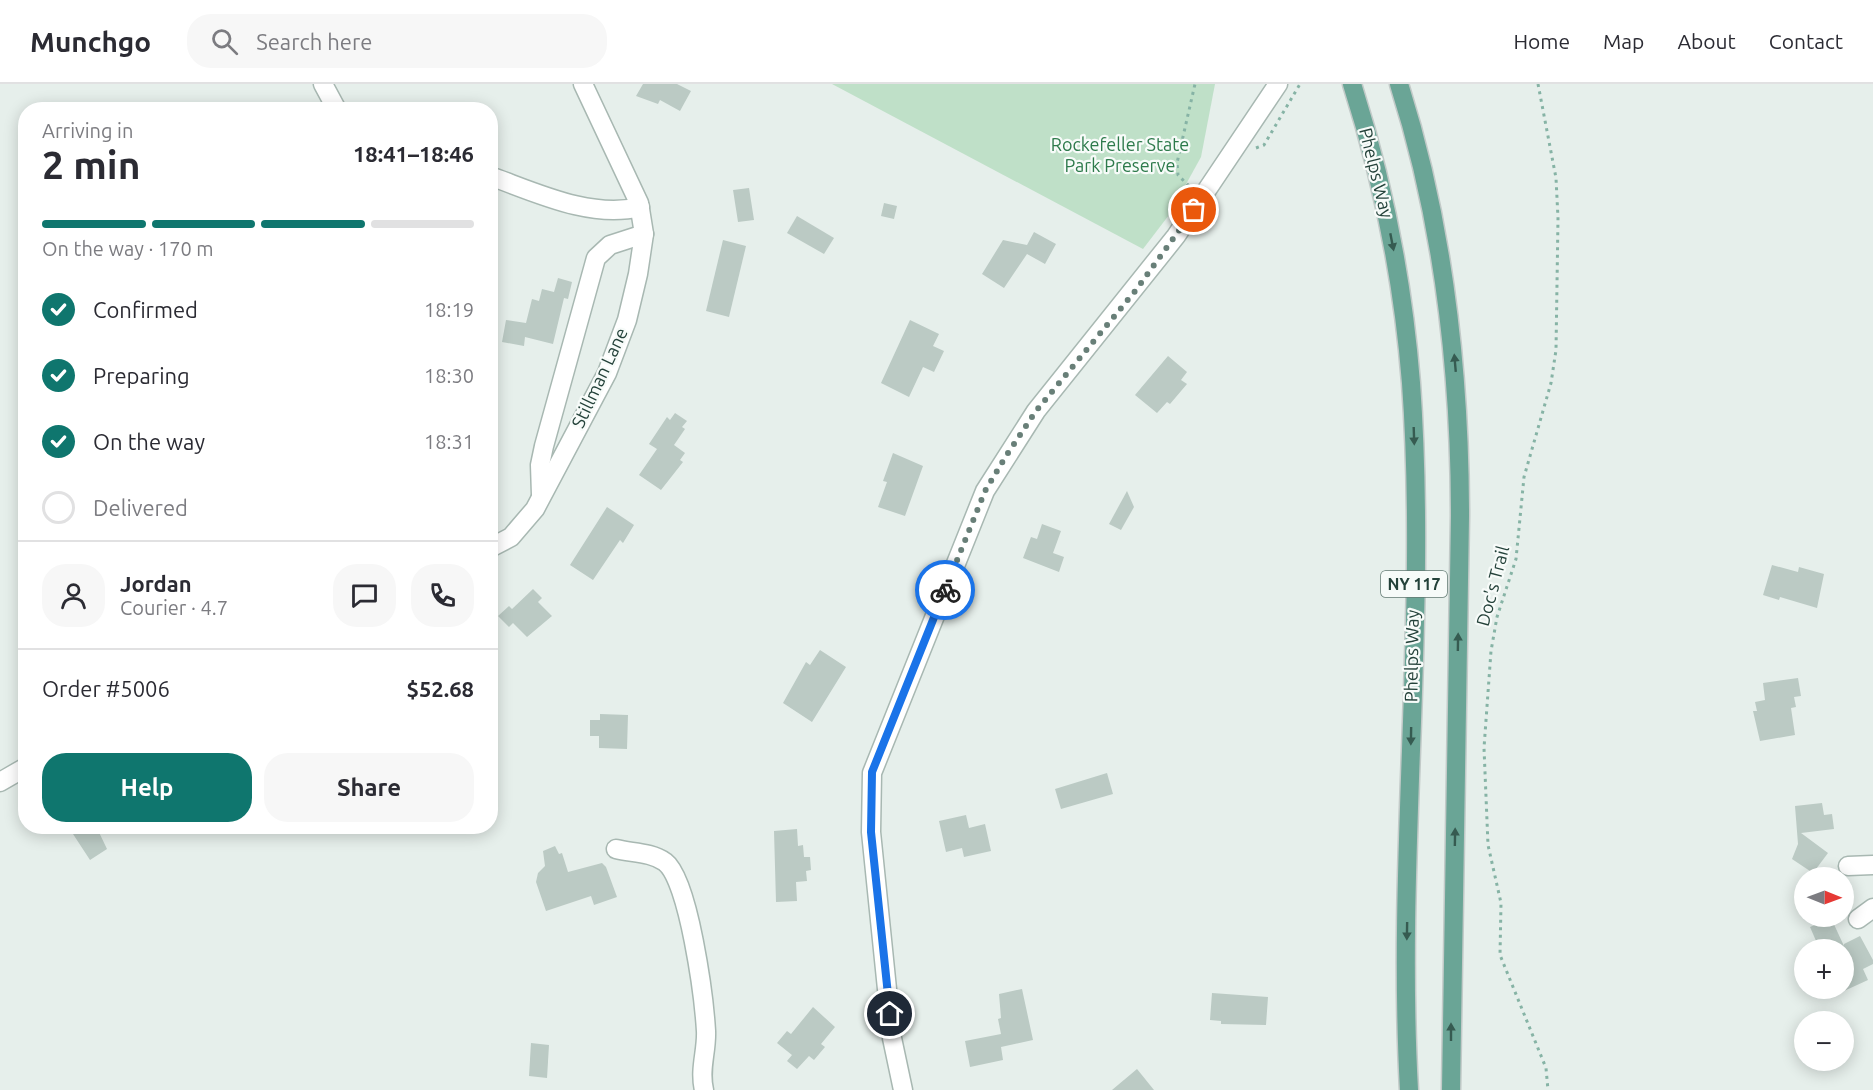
<!DOCTYPE html>
<meta charset="utf-8">
<style>
:root{--surface:#fff;--page:#f7f7f7;--text:#2b2b33;--muted:#7c7c81;--line:#e1e1e2;--accent:#0f766e}
body{margin:0;font-family:Ubuntu,sans-serif;background:var(--page);color:var(--text);height:100vh;display:flex;flex-direction:column;font-size:22px;white-space:nowrap}
*{box-sizing:border-box;margin:0}
p{font-size:20px;color:var(--muted)}
.icon{flex:none;width:33px;height:33px;fill:none;stroke:currentColor;stroke-width:2;stroke-linecap:round;stroke-linejoin:round}
.map{position:relative;flex:1;overflow:hidden}
.sheet{position:absolute;left:18px;top:18px;width:480px;height:732px;display:flex;flex-direction:column;background:var(--surface);border-radius:24px;box-shadow:0 3px 15px #0003}
.sheet>*{flex:none}
.needle{width:39px;rotate:91deg}
.buttons{position:absolute;left:1794px;top:783px;display:grid;gap:12px}
.buttons a{display:grid;place-items:center;width:60px;height:60px;border-radius:50%;background:var(--surface);box-shadow:0 3px 15px #0003;font-size:30px}
.pin{position:absolute;display:grid;place-items:center;width:51px;height:51px;color:#fff;margin:-26px;border:3px solid #fff;border-radius:50%;box-shadow:0 2px 6px #0007}
.courier{position:absolute;display:grid;place-items:center;width:60px;height:60px;margin:-30px;border:4px solid #1a73e8;border-radius:50%;background:#fff;color:#222;box-shadow:0 2px 8px #0007}
.head em{font-style:normal;font-weight:600}
.head div{display:flex;flex-direction:column-reverse}
.head{display:flex;align-items:center;justify-content:space-between;height:102px;padding:0 24px}
h1{font-size:39px;font-weight:600;line-height:45px}
.bar{display:grid;grid-template-columns:repeat(4,1fr);gap:9px 6px;align-content:center;height:72px;padding:0 24px}
.bar i{height:8px;border-radius:4px;background:var(--line)}
.bar .selected{background:var(--accent)}
.bar p{grid-column:span 4}
.line{display:flex;align-items:center;gap:15px;padding:0 24px;border-top:2px solid var(--line)}
.line div{flex:1}
.round{display:grid;place-items:center;flex:none;width:63px;height:63px;border-radius:24px;background:var(--page)}
ol{padding:0 24px;list-style:none}
li{display:flex;align-items:center;gap:18px;height:66px}
li p{margin-inline-start:auto}
li .icon{padding:6px;border-radius:50%;background:var(--accent);color:#fff;stroke-width:4}
li:last-child{color:var(--muted)}
li i{width:33px;height:33px;border:3px solid var(--line);border-radius:50%}
.button{display:flex;gap:12px;margin-top:auto;padding:12px 24px}
.button a{flex:1;height:69px;border-radius:24px;background:var(--accent);color:#fff;font-size:24px;font-weight:600;line-height:69px;text-align:center}
.button a+a{background:var(--page);color:var(--text)}
header{display:flex;align-items:center;gap:36px;box-sizing:border-box;height:84px;padding:0 30px;background:var(--surface);border-bottom:2px solid var(--line)}
header strong{font-size:28px}
nav{display:flex;gap:33px;margin-inline-start:auto;font-size:21px}
.search{width:420px;height:54px;background:var(--page);display:flex;align-items:center;gap:15px;box-sizing:border-box;padding:0 21px;border-radius:24px;color:var(--muted);font-size:22px}
.map>svg:first-child{display:block}
.green{fill:#bfe0c8}
.building{fill:#bbcac4}
.lines{fill:none;stroke-linecap:round;stroke-linejoin:round}
.minor-casing{stroke:#a8b8b2;stroke-width:21}
.major-casing{stroke:#c2cac8;stroke-width:21}
.path{stroke:#86b3a5;stroke-width:3;stroke-dasharray:3 4.5;stroke-linecap:butt}
.minor{stroke:#fff;stroke-width:18}
.major{stroke:#6aa596;stroke-width:18}
.oneway{fill:#365b51}
.done{stroke:#687f78;stroke-width:6;stroke-dasharray:0 10.8}
.route{stroke:#1a73e8;stroke-width:8}
.labels{text-anchor:middle;stroke-width:4.5;stroke-linejoin:round;paint-order:stroke}
.shield{fill:#f7fbf9;stroke:#637a73;stroke-width:1.5}
.shield-label{font-size:16px;font-weight:bold;fill:#24423a}
.park-label{font-size:18px;fill:#2d7a4b;stroke:#f7fbf9}
.street-label{font-size:18px;fill:#24423a;stroke:#f7fbf9}
</style>
<header>
<strong>Munchgo</strong>
<div class="search"><svg class="icon" aria-label="search" viewBox="0 0 24 24"><circle cx="10" cy="10" r="6"/><path d="M15 15l6 6"/></svg>Search here</div>
<nav><a>Home</a><a>Map</a><a>About</a><a>Contact</a></nav>
</header>
<div class="map">
<svg width="1873" height="1006" viewBox="0 0 1873 1006">
<rect width="100%" height="100%" fill="#e6efeb"/>
<!-- green -->
<path class="green" d="M 832,0 L 1215,0 L 1201,73 L 1169,131 L 1143,165 Z"/>
<!-- building -->
<g class="building">
<path d="M 643,0 L 677,0 L 691,7 L 680,27 L 660,16 L 658,20 L 636,12 Z"/>
<path d="M 749,104 L 754,136 L 738,138 L 733,106 Z"/>
<path d="M 884,119 L 897,122 L 894,135 L 881,132 Z"/>
<path d="M 797,132 L 834,154 L 824,170 L 787,149 Z"/>
<path d="M 1034,148 L 1056,160 L 1045,180 L 1027,170 L 1004,204 L 982,190 L 1003,156 L 1027,161 Z"/>
<path d="M 723,156 L 746,162 L 729,233 L 706,227 Z"/>
<path d="M 558,194 L 572,198 L 568,215 L 564,214 L 553,260 L 525,253 L 524,262 L 502,258 L 506,236 L 526,239 L 532,215 L 539,217 L 542,205 L 554,208 Z"/>
<path d="M 910,236 L 939,250 L 933,262 L 944,267 L 934,288 L 923,283 L 909,313 L 881,299 Z"/>
<path d="M 1168,272 L 1187,288 L 1181,296 L 1187,300 L 1170,320 L 1167,318 L 1157,329 L 1135,311 Z"/>
<path d="M 675,329 L 687,337 L 682,343 L 685,345 L 674,361 L 685,369 L 680,376 L 683,378 L 661,406 L 639,391 L 657,365 L 649,360 L 667,333 L 670,336 Z"/>
<path d="M 893,369 L 923,382 L 905,432 L 878,423 L 887,398 L 883,397 Z"/>
<path d="M 1127,407 L 1134,423 L 1121,446 L 1109,440 Z"/>
<path d="M 607,423 L 634,441 L 623,459 L 620,456 L 593,496 L 570,481 Z"/>
<path d="M 1042,440 L 1061,447 L 1053,469 L 1064,473 L 1059,488 L 1023,474 L 1031,453 L 1037,455 Z"/>
<path d="M 1772,481 L 1798,488 L 1799,483 L 1824,490 L 1817,524 L 1780,513 L 1779,516 L 1763,511 Z"/>
<path d="M 533,505 L 542,514 L 538,518 L 552,532 L 527,553 L 513,539 L 509,543 L 498,532 L 509,522 L 512,525 Z"/>
<path d="M 820,566 L 846,583 L 812,638 L 783,619 L 806,578 L 810,581 Z"/>
<path d="M 1798,594 L 1801,612 L 1794,613 L 1796,623 L 1791,624 L 1795,651 L 1760,657 L 1753,627 L 1757,627 L 1755,618 L 1765,616 L 1763,599 Z"/>
<path d="M 600,630 L 628,631 L 627,665 L 599,664 L 599,652 L 590,652 L 590,636 L 600,636 Z"/>
<path d="M 1107,689 L 1113,710 L 1061,725 L 1055,705 Z"/>
<path d="M 1822,719 L 1824,731 L 1832,730 L 1834,745 L 1801,749 L 1828,769 L 1813,789 L 1792,775 L 1798,760 L 1795,722 Z"/>
<path d="M 966,731 L 969,744 L 985,740 L 991,767 L 964,773 L 962,764 L 946,768 L 939,737 Z"/>
<path d="M 73,742 L 96,742 L 107,765 L 90,776 L 73,750 L 76,748 Z"/>
<path d="M 797,745 L 798,762 L 803,761 L 804,773 L 810,773 L 811,786 L 806,787 L 807,797 L 796,798 L 797,817 L 776,818 L 774,747 Z"/>
<path d="M 555,762 L 559,770 L 562,769 L 568,788 L 602,779 L 606,783 L 617,813 L 594,821 L 591,812 L 546,827 L 536,798 L 538,789 L 545,782 L 543,767 Z"/>
<path d="M 1831,834 L 1844,862 L 1844,860 L 1860,852 L 1873,876 L 1873,880 L 1863,885 L 1868,896 L 1844,907 L 1844,866 L 1820,866 L 1810,843 Z"/>
<path d="M 1022,905 L 1033,956 L 1001,963 L 1003,976 L 970,983 L 965,957 L 1001,950 L 998,935 L 1001,934 L 999,910 Z"/>
<path d="M 1212,909 L 1268,913 L 1266,941 L 1221,940 L 1221,937 L 1210,936 Z"/>
<path d="M 813,923 L 835,943 L 821,960 L 825,963 L 814,976 L 809,972 L 797,985 L 787,977 L 792,971 L 777,959 L 787,947 L 791,950 Z"/>
<path d="M 531,959 L 549,961 L 547,994 L 529,992 Z"/>
<path d="M 1137,985 L 1154,1006 L 1112,1006 Z"/>
</g>
<g class="lines">
<!-- minor casing -->
<g class="minor-casing">
<g id="minor">
<path d="M 323,0 L 337,26"/>
<path d="M 490,92 C 537,109 591,135 640,123"/>
<path d="M 541,411 L 540,381 L 544,362 L 596,174 L 610,161 L 644,150"/>
<path d="M 490,464 L 511,453 L 535,425 L 607,289 L 627,236 L 638,190 L 644,150 L 639,119 L 583,0"/>
<path d="M 0,698 L 26,683"/>
<path d="M 616,765 C 632,769 651,768 665,778 C 689,796 704,914 706,947 C 707,967 699,985 704,1006"/>
<path d="M 1848,782 L 1873,781"/>
<path d="M 1858,835 L 1873,824"/>
<path d="M 903,1006 L 892,954 L 871,748 L 872,689 L 985,407 L 1036,327 L 1176,152 L 1278,0"/>
</g>
</g>
<!-- major casing -->
<g class="major-casing">
<g id="major">
<path d="M 1352,0 C 1383,97 1403,197 1411,299 C 1428,533 1396,771 1409,1006"/>
<path d="M 1399,0 C 1444,141 1460,285 1460,432 L 1451,1006"/>
</g>
</g>
<!-- path -->
<g class="path">
<path d="M 1538,0 L 1556,94 L 1558,134 L 1556,266 L 1551,299 L 1524,393 L 1516,475 L 1497,533 L 1491,567 L 1484,664 L 1488,761 L 1501,819 L 1500,871 L 1546,984 L 1548,1006"/>
<path d="M 1256,64 L 1264,61 L 1300,0"/>
<path d="M 1189,102 L 1178,91 L 1177,79 L 1195,0"/>
</g>
<!-- minor -->
<use href="#minor" class="minor"/>
<!-- major -->
<use href="#major" class="major"/>
</g>
<!-- one-way arrows -->
<defs><path id="oneway-solid" d="M-6-.8H1V-3.2L6.5 0L1 3.2V.8H-6Z" transform="scale(1.5)"/></defs>
<g class="oneway">
<use href="#oneway-solid" transform="translate(1392 158) rotate(79)"/>
<use href="#oneway-solid" transform="translate(1455 279) rotate(-95)"/>
<use href="#oneway-solid" transform="translate(1414 352) rotate(88)"/>
<use href="#oneway-solid" transform="translate(1458 558) rotate(-89)"/>
<use href="#oneway-solid" transform="translate(1411 652) rotate(91)"/>
<use href="#oneway-solid" transform="translate(1455 753) rotate(-89)"/>
<use href="#oneway-solid" transform="translate(1407 847) rotate(91)"/>
<use href="#oneway-solid" transform="translate(1451 948) rotate(-90)"/>
</g>
<g class="lines">
<!-- done -->
<path class="done" d="M 945,506 L 985,407 L 1006,372 L 1036,327 L 1136,206 L 1194,126"/>
<!-- route -->
<path class="route" d="M 890,930 L 871,748 L 872,688 L 945,506"/>
</g>
<g class="labels">
<!-- shield labels -->
<rect class="shield" x="1381" y="487" width="66" height="26" rx="4.5"/>
<g class="shield-label">
<text x="1414" y="506">NY 117</text>
</g>
<!-- park labels -->
<g class="park-label">
<text x="1120" y="67">Rockefeller State<tspan x="1120" dy="21">Park Preserve</tspan></text>
</g>
<!-- street labels -->
<g class="street-label">
<text transform="translate(1376 89) rotate(76)" y="6">Phelps Way</text>
<text transform="translate(600 294) rotate(-65)" y="6">Stillman Lane</text>
<text transform="translate(1493 502) rotate(-75)" y="6">Doc's Trail</text>
<text transform="translate(1412 572) rotate(-89)" y="6">Phelps Way</text>
</g>
</g>
</svg>
<div class="buttons">
<a><svg class="needle" viewBox="-14 -14 28 28"><path d="M0-13l5 13h-10z" fill="#e53935"/><path d="M0 13l5-13h-10z" fill="#7c7c81"/></svg></a>
<a>+</a>
<a>−</a>
</div>
<div class="pin" style="left:1194px;top:126px;background:#ea580c"><svg class="icon" aria-label="bag" viewBox="0 0 24 24"><path d="M5 8h14l-1 12H6zM9 8a3 3 0 0 1 6 0"/></svg></div>
<div class="pin" style="left:890px;top:930px;background:#1f2937"><svg class="icon" aria-label="home" viewBox="0 0 24 24"><path d="M3 11l9-7 9 7M6 9v11h12V9"/></svg></div>
<div class="courier" style="left:945px;top:506px"><svg class="icon" aria-label="bike" viewBox="0 0 24 24"><circle cx="6" cy="16" r="4"/><circle cx="18" cy="16" r="4"/><path d="M6 16l4-8h5l3 8M10 8l3 8H6M13 5h3"/></svg></div>
<section class="sheet">
<div class="head"><div><h1>2 min</h1><p>Arriving in</p></div><em>18:41–18:46</em></div>
<div class="bar"><i class="selected"></i><i class="selected"></i><i class="selected"></i><i></i><p>On the way · 170 m</p></div>
<ol>
<li><svg class="icon" aria-label="check" viewBox="0 0 24 24"><path d="M5 12l5 5 9-10"/></svg>Confirmed<p>18:19</p></li>
<li><svg class="icon" aria-label="check" viewBox="0 0 24 24"><path d="M5 12l5 5 9-10"/></svg>Preparing<p>18:30</p></li>
<li><svg class="icon" aria-label="check" viewBox="0 0 24 24"><path d="M5 12l5 5 9-10"/></svg>On the way<p>18:31</p></li>
<li><i></i>Delivered</li>
</ol>
<div class="line" style="height:108px"><a class="round"><svg class="icon" aria-label="person" viewBox="0 0 24 24"><circle cx="12" cy="8" r="4"/><path d="M4 21q1-7 8-7t8 7"/></svg></a><div><b>Jordan</b><p>Courier · 4.7</p></div><a class="round"><svg class="icon" aria-label="chat" viewBox="0 0 24 24"><path d="M4 5h16v11H9l-5 4z"/></svg></a><a class="round"><svg class="icon" aria-label="phone" viewBox="0 0 24 24"><path d="M5 4h4l2 5-3 2q2 4 5 5l2-3 5 2v4C11 20 4 13 5 4z"/></svg></a></div>
<div class="line" style="height:78px"><div>Order #5006</div><b>$52.68</b></div>
<div class="button"><a>Help</a><a>Share</a></div>
</section>
</div>
